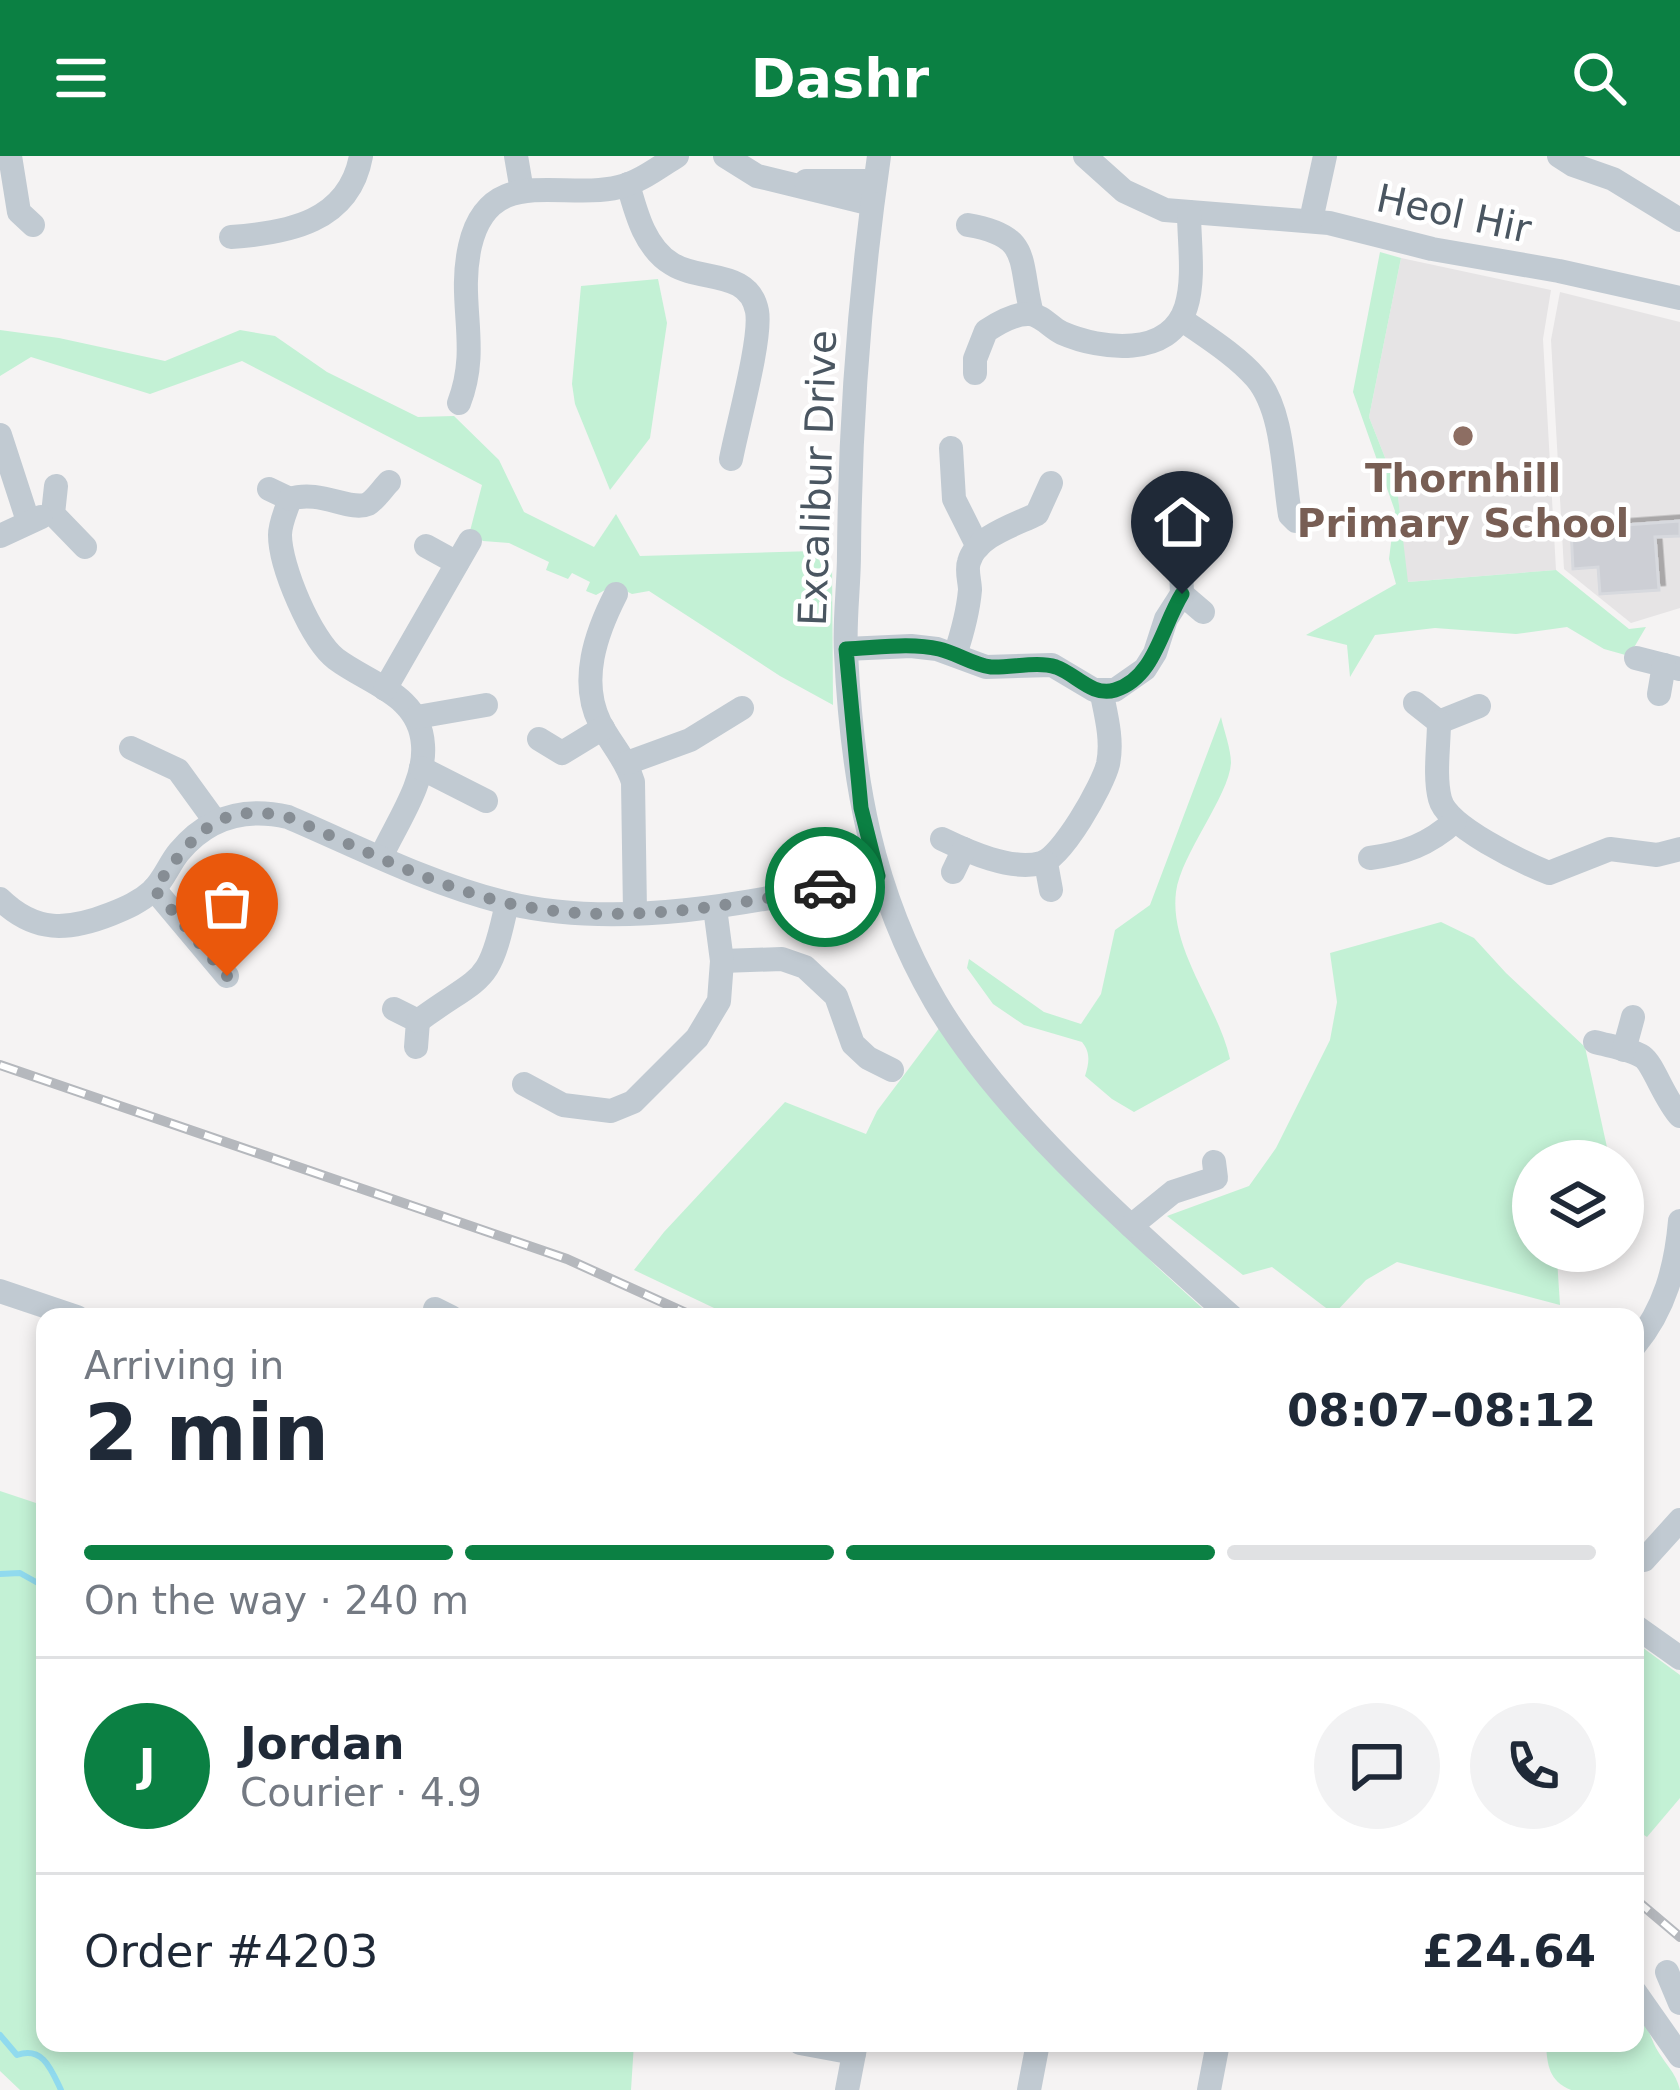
<!DOCTYPE html>
<meta charset="utf-8">
<style>
:root{--surface:#fff;--page:#f2f2f3;--text:#1f2937;--muted:#747a83;--line:#e0e1e3;--accent:#0b8043}
body{margin:0;font-family:"DejaVu Sans",sans-serif;background:var(--page);color:var(--text);height:100vh;display:flex;flex-direction:column;font-size:45px;white-space:nowrap}
*{box-sizing:border-box;margin:0}
p{font-size:39px;color:var(--muted)}
.icon{flex:none;width:66px;height:66px;fill:none;stroke:currentColor;stroke-width:2;stroke-linecap:round;stroke-linejoin:round}
.map{position:relative;flex:1;overflow:hidden}
.side{position:absolute;left:36px;top:1152px;width:1608px;height:744px;display:flex;flex-direction:column;background:var(--surface);border-radius:24px;box-shadow:0 6px 18px #0003}
.side>*{flex:none}
.buttons{position:absolute;left:1512px;top:984px;display:grid;gap:24px}
.buttons a{display:grid;place-items:center;width:132px;height:132px;border-radius:50%;background:var(--surface);box-shadow:0 6px 18px #0003;font-size:60px}
.pin{position:absolute;display:grid;place-items:center;width:102px;height:102px;color:#fff;margin:-123px -51px;border-radius:50% 50% 50% 0;rotate:-45deg;box-shadow:0 0 12px #0007}
.pin .icon{rotate:45deg}
.courier{position:absolute;display:grid;place-items:center;width:120px;height:120px;margin:-60px;border:9px solid #0b8043;border-radius:50%;background:#fff;color:#222;box-shadow:0 3px 15px #0007}
.summary em{font-style:normal;font-weight:700}
.summary div{display:flex;flex-direction:column-reverse}
.summary{display:flex;align-items:center;justify-content:space-between;height:204px;padding:0 48px}
h1{font-size:78px;font-weight:700;line-height:90px}
.bar{display:grid;grid-template-columns:repeat(4,1fr);gap:18px 12px;align-content:center;height:144px;padding:0 48px}
.bar i{height:15px;border-radius:9px;background:var(--line)}
.bar .selected{background:var(--accent)}
.bar p{grid-column:span 4}
.line{display:flex;align-items:center;gap:30px;padding:0 48px;border-top:3px solid var(--line)}
.line div{flex:1}
.round{display:grid;place-items:center;flex:none;width:126px;height:126px;border-radius:63px;background:var(--page)}
header{display:flex;justify-content:space-between;align-items:center;height:156px;padding:0 48px;background:var(--accent);color:#fff;font-size:54px;font-weight:700}
.map>svg:first-child{display:block}
.education{fill:#e6e4e5}
.green{fill:#c3f1d5}
.lines{fill:none;stroke-linecap:round;stroke-linejoin:round}
.stream{stroke:#90daee;stroke-width:6}
.building{fill:#cdcfd5;stroke:#d7d9de;stroke-width:3;filter:url(#shadow)}
.minor{stroke:#c1cad2;stroke-width:24}
.rail-casing{stroke:#b5b8bd;stroke-width:10}
.rail{stroke:#fff;stroke-width:6;stroke-dasharray:18;stroke-linecap:butt}
.done{stroke:#868d94;stroke-width:12;stroke-dasharray:0 21.6}
.route{stroke:#0b8043;stroke-width:15}
.education-dot{fill:#8d6e63;stroke:#fff;stroke-width:4.5}
.labels{text-anchor:middle;stroke-width:9;stroke-linejoin:round;paint-order:stroke}
.street-label{font-size:39px;fill:#4a5661;stroke:#fff}
.education-label{font-size:39px;font-weight:bold;fill:#785e54;stroke:#fff}
</style>
<header><svg class="icon" aria-label="menu" viewBox="0 0 24 24"><path d="M4 6h16M4 12h16M4 18h16"/></svg>Dashr<svg class="icon" aria-label="search" viewBox="0 0 24 24"><circle cx="10" cy="10" r="6"/><path d="M15 15l6 6"/></svg></header>
<div class="map">
<svg width="1680" height="1934" viewBox="0 0 1680 1934">
<defs>
<filter id="shadow"><feDropShadow dx="5.5" dy="-5.5" stdDeviation="0" flood-color="#0004"/></filter>
</defs>
<rect width="100%" height="100%" fill="#f5f3f3"/>
<!-- education -->
<g class="education">
<path d="M 1401,102 L 1551,134 L 1543,183 L 1556,414 L 1407,426 L 1397,332 L 1369,261 Z"/>
<path d="M 1560,136 L 1680,166 L 1680,452 L 1631,467 L 1564,413 L 1551,184 Z"/>
</g>
<!-- green -->
<g class="green">
<path d="M 1380,96 L 1401,102 L 1369,261 L 1397,332 L 1408,426 L 1556,414 L 1629,473 L 1646,471 L 1629,500 L 1604,493 L 1567,471 L 1516,478 L 1435,472 L 1375,479 L 1350,521 L 1347,489 L 1306,479 L 1396,428 L 1389,403 L 1395,355 L 1353,236 Z"/>
<path d="M 658,123 L 667,167 L 650,282 L 610,334 L 575,248 L 572,228 L 581,130 Z"/>
<path d="M 0,174 L 59,182 L 165,205 L 240,174 L 275,180 L 327,216 L 418,261 L 454,260 L 499,304 L 524,356 L 594,391 L 616,358 L 640,400 L 814,395 L 832,403 L 833,549 L 780,520 L 649,435 L 632,438 L 614,429 L 596,439 L 586,435 L 590,426 L 572,417 L 568,423 L 546,414 L 549,406 L 509,387 L 483,385 L 470,375 L 482,329 L 242,205 L 150,238 L 31,201 L 0,220 Z"/>
<path d="M 1221,561 C 1224,575 1231,593 1231,607 C 1229,640 1181,698 1176,736 C 1169,793 1218,849 1230,903 L 1134,956 L 1112,943 L 1085,920 C 1089,907 1091,897 1082,886 L 1024,869 L 993,848 L 967,812 L 969,803 L 1044,856 L 1081,868 L 1101,838 L 1115,774 L 1150,749 Z"/>
<path d="M 1441,766 L 1474,782 L 1506,817 L 1585,891 L 1610,1005 L 1533,1005 L 1533,1095 L 1567,1095 L 1557,1103 L 1560,1149 L 1397,1106 L 1366,1124 L 1334,1158 L 1272,1111 L 1243,1119 L 1167,1060 L 1249,1030 L 1276,992 L 1330,884 L 1337,846 L 1330,797 Z"/>
<path d="M 943,867 L 961,905 L 1156,1110 L 1212,1161 L 733,1161 L 634,1114 L 664,1076 L 785,946 L 866,978 L 877,955 Z"/>
<path d="M 0,1335 L 45,1350 L 45,1887 L 634,1887 L 631,1934 L 20,1934 L 0,1915 Z"/>
<path d="M 1635,1486 L 1680,1519 L 1680,1642 L 1647,1681 L 1635,1673 Z"/>
<path d="M 1635,1847 C 1645,1862 1648,1876 1656,1892 C 1664,1907 1676,1916 1680,1934 L 1571,1934 C 1549,1925 1547,1909 1546,1887 L 1635,1887 Z"/>
</g>
<g class="lines">
<!-- stream -->
<g class="stream">
<path d="M 0,1418 L 20,1417 L 45,1431"/>
<path d="M 0,1879 L 17,1899 C 43,1890 51,1913 61,1934"/>
</g>
</g>
<!-- building -->
<path class="building" d="M 1680,365 L 1680,380 L 1655,381 L 1659,434 L 1600,438 L 1598,411 L 1573,413 L 1571,373 Z"/>
<g class="lines">
<!-- minor -->
<g class="minor">
<path d="M 10,0 L 19,56 L 33,69"/>
<path d="M 516,0 L 522,35"/>
<path d="M 725,0 L 757,20 L 872,48"/>
<path d="M 879,0 C 860,132 850,264 849,398 C 849,431 844,464 846,497 C 852,622 871,735 935,845 C 1002,959 1133,1073 1232,1161"/>
<path d="M 1085,0 L 1124,35 L 1165,54 L 1329,67 L 1432,93 L 1559,115 L 1680,142"/>
<path d="M 1559,0 L 1573,9 L 1613,23 L 1680,64"/>
<path d="M 806,25 L 875,25"/>
<path d="M 628,28 C 636,57 645,92 672,108 C 700,126 749,113 757,155 C 762,182 737,271 731,303"/>
<path d="M 1311,64 L 1325,0"/>
<path d="M 968,69 C 1033,80 1018,105 1032,158"/>
<path d="M 231,81 C 288,77 349,66 361,0"/>
<path d="M 1181,163 C 1205,180 1236,199 1256,222 C 1284,255 1283,317 1290,359 L 1296,365"/>
<path d="M 975,217 L 975,203 L 986,175 C 998,167 1015,157 1030,158 C 1043,160 1051,172 1062,177 C 1101,194 1170,202 1186,151 C 1195,122 1189,86 1189,56"/>
<path d="M 459,247 C 481,190 457,148 470,90 C 489,7 561,45 619,31 C 640,26 659,11 677,0"/>
<path d="M 0,279 L 28,365"/>
<path d="M 951,292 L 954,343 L 978,391"/>
<path d="M 56,330 L 53,358 L 85,391"/>
<path d="M 269,333 L 290,343 C 286,355 280,367 280,379 C 280,410 311,484 336,503 C 371,529 420,539 423,589 C 426,626 396,668 381,701"/>
<path d="M 290,343 C 320,333 350,356 368,348 C 375,344 383,332 389,326"/>
<path d="M 0,380 L 41,361"/>
<path d="M 426,390 L 457,407"/>
<path d="M 616,438 C 596,477 579,525 600,567 C 611,588 626,603 633,626 L 635,756"/>
<path d="M 1182,438 L 1203,456"/>
<path d="M 846,493 L 911,490 L 937,493 L 986,511 L 1052,509 L 1094,534 L 1115,534 L 1145,513 L 1155,497 L 1166,463 L 1182,438 L 1181,412"/>
<path d="M 955,499 C 962,478 968,457 970,434 C 970,426 966,414 969,406 C 976,380 1015,369 1037,358 L 1051,327"/>
<path d="M 1636,502 L 1680,513"/>
<path d="M 385,533 L 470,385"/>
<path d="M 1659,538 L 1664,509"/>
<path d="M 1415,547 L 1439,566 L 1479,550"/>
<path d="M 417,561 L 486,549"/>
<path d="M 1439,566 C 1439,589 1434,620 1440,643 C 1447,671 1522,706 1549,717 L 1610,693 L 1657,699 L 1680,693"/>
<path d="M 539,583 L 562,597 L 603,572"/>
<path d="M 131,592 L 178,614 L 215,665"/>
<path d="M 627,607 L 690,584 L 742,552"/>
<path d="M 421,612 L 486,645"/>
<path d="M 942,683 C 969,696 1011,715 1041,707 C 1062,702 1103,629 1108,608 C 1113,584 1106,559 1101,534"/>
<path d="M 1370,702 C 1405,697 1428,689 1455,665"/>
<path d="M 1046,707 L 1051,734"/>
<path d="M 953,716 L 964,693"/>
<path d="M 154,733 L 227,820"/>
<path d="M 0,743 C 35,777 68,775 111,758 C 126,752 140,746 152,735 C 164,724 169,708 179,696 C 208,661 245,651 288,661 C 358,691 428,727 503,746 C 622,776 760,745 878,720"/>
<path d="M 722,805 L 782,803 L 805,811 L 836,840 L 853,888 L 868,902 L 892,914"/>
<path d="M 394,853 L 418,865 L 416,891"/>
<path d="M 418,865 C 483,817 489,833 507,747"/>
<path d="M 1595,886 C 1609,890 1631,893 1643,901 C 1653,908 1665,944 1680,960"/>
<path d="M 1624,894 L 1633,861"/>
<path d="M 524,928 L 563,949 L 611,955 L 633,946 L 697,882 L 719,845 L 722,805 L 715,752"/>
<path d="M 1131,1070 L 1173,1036 L 1216,1022 L 1214,1006"/>
<path d="M 0,1135 L 77,1161"/>
<path d="M 435,1153 L 451,1161"/>
<path d="M 1635,1189 C 1665,1153 1676,1111 1680,1065"/>
<path d="M 1644,1404 L 1680,1364"/>
<path d="M 1635,1470 L 1680,1502"/>
<path d="M 1667,1816 L 1680,1847"/>
<path d="M 1635,1836 L 1680,1900"/>
<path d="M 800,1887 L 854,1897"/>
<path d="M 847,1934 L 856,1887"/>
<path d="M 1029,1934 L 1038,1887"/>
<path d="M 1209,1934 L 1218,1887"/>
</g>
<!-- rail casing -->
<g class="rail-casing">
<g id="rail">
<path d="M 0,909 L 567,1103 L 695,1161"/>
<path d="M 1635,1743 L 1680,1781"/>
</g>
</g>
<!-- rail -->
<use href="#rail" class="rail"/>
</g>
<g class="lines">
<!-- done -->
<path class="done" d="M 227,820 L 154,733 C 193,681 215,644 288,661 C 358,691 429,728 503,746 C 607,771 722,752 825,731"/>
<!-- route -->
<path class="route" d="M 825,731 L 878,720 L 861,652 L 846,493 C 875,492 910,486 939,493 C 957,497 973,509 991,511 C 1012,512 1037,505 1056,511 C 1076,518 1092,541 1115,534 C 1155,522 1162,470 1182,438"/>
</g>
<!-- markers -->
<circle class="education-dot" cx="1463" cy="280" r="12"/>
<g class="labels">
<!-- street labels -->
<g class="street-label">
<text transform="translate(1454 57) rotate(12)" y="14">Heol Hir</text>
<text transform="translate(817 322) rotate(-88)" y="14">Excalibur Drive</text>
</g>
<!-- education labels -->
<g class="education-label">
<text x="1463" y="336">Thornhill<tspan x="1463" dy="45">Primary School</tspan></text>
</g>
</g>
</svg>
<div class="buttons">
<a><svg class="icon" aria-label="layers" viewBox="0 0 24 24"><path d="M12 4l9 5-9 5-9-5zM3 14l9 5 9-5"/></svg></a>
</div>
<div class="pin" style="left:227px;top:820px;background:#ea580c"><svg class="icon" aria-label="bag" viewBox="0 0 24 24"><path d="M5 8h14l-1 12H6zM9 8a3 3 0 0 1 6 0"/></svg></div>
<div class="pin" style="left:1182px;top:438px;background:#1f2937"><svg class="icon" aria-label="home" viewBox="0 0 24 24"><path d="M3 11l9-7 9 7M6 9v11h12V9"/></svg></div>
<div class="courier" style="left:825px;top:731px"><svg class="icon" aria-label="car" viewBox="0 0 24 24"><path d="M5 17H2v-5l4-1 3-4h7l3 4 3 1v5h-3M9 17h6M6 11h13"/><circle cx="7" cy="17" r="2"/><circle cx="17" cy="17" r="2"/></svg></div>
<section class="side">
<div class="summary"><div><h1>2 min</h1><p>Arriving in</p></div><em>08:07–08:12</em></div>
<div class="bar"><i class="selected"></i><i class="selected"></i><i class="selected"></i><i></i><p>On the way · 240 m</p></div>
<div class="line" style="height:216px"><b class="round" style="background:var(--accent);color:#fff">J</b><div><b>Jordan</b><p>Courier · 4.9</p></div><a class="round"><svg class="icon" aria-label="chat" viewBox="0 0 24 24"><path d="M4 5h16v11H9l-5 4z"/></svg></a><a class="round"><svg class="icon" aria-label="phone" viewBox="0 0 24 24"><path d="M5 4h4l2 5-3 2q2 4 5 5l2-3 5 2v4C11 20 4 13 5 4z"/></svg></a></div>
<div class="line" style="height:156px"><div>Order #4203</div><b>£24.64</b></div>
</section>
</div>
